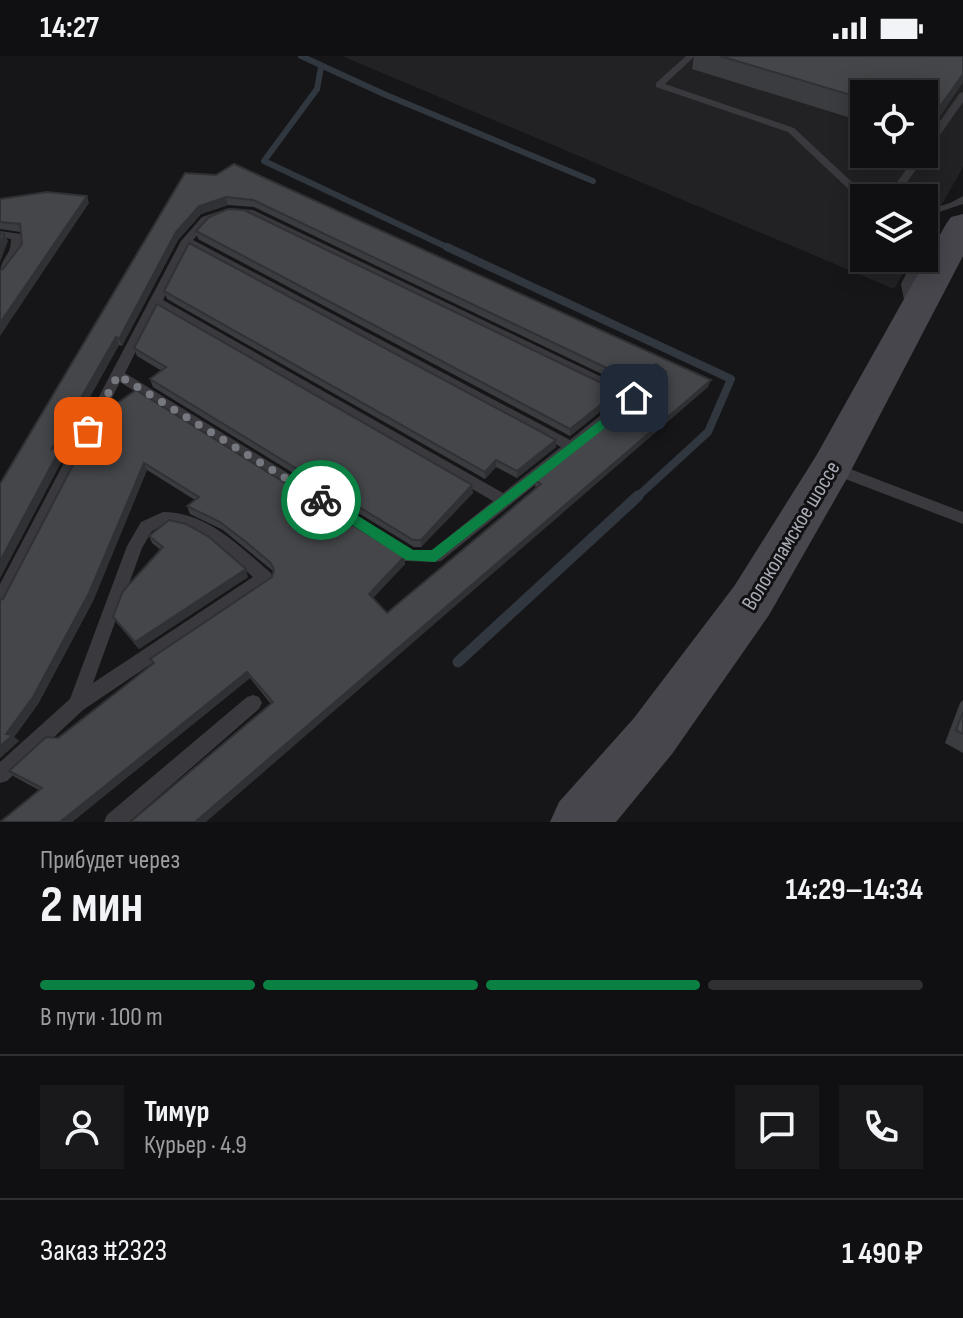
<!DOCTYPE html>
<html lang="ru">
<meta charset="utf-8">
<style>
:root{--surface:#101012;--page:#19191b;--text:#f1f3f6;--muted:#9c9d9f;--line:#303032;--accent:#0b8043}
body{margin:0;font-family:"Sofia Sans Condensed",sans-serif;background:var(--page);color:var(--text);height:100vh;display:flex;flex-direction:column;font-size:30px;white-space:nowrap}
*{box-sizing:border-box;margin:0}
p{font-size:26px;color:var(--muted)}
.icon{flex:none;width:44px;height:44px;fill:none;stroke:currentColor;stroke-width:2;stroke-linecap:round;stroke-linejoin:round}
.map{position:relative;height:766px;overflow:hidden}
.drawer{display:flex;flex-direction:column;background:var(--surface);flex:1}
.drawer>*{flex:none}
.tools{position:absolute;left:850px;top:24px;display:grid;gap:16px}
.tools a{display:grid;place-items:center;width:88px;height:88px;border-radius:0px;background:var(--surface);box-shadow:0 4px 20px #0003,0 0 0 2px var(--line);font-size:40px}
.pin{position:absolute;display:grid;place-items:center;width:68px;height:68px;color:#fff;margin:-34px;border-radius:16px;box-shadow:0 4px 12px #0006}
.courier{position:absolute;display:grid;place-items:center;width:80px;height:80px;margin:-40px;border:6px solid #0b8043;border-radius:50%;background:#fff;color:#222;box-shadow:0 2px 10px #0007}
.overview em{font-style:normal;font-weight:700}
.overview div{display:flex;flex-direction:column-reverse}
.overview{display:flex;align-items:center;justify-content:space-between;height:136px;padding:0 40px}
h1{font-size:52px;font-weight:700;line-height:60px}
.bar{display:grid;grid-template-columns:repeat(4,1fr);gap:12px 8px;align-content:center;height:96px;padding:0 40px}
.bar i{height:10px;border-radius:6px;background:var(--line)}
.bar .selected{background:var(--accent)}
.bar p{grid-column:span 4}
.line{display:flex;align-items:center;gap:20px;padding:0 40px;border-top:2px solid var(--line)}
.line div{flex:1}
.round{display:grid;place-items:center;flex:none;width:84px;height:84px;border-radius:0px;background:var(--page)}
.status{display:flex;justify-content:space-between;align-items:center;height:56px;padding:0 40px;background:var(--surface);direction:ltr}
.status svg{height:22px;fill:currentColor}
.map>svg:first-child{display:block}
.built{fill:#222225;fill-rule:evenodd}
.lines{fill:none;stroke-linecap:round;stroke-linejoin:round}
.stream-far2{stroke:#30373f;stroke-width:6}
.stream-far1{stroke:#30373f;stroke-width:8}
.stream{stroke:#30373f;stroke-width:11}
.lane{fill:#39393e;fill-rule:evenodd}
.secondary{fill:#46464c;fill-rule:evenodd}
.wall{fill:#3b3c40}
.shaded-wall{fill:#303134}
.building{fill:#45464a;stroke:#303134;stroke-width:2}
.route{fill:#0b8043}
.done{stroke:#76787f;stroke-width:8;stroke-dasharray:0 14.4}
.labels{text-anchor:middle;stroke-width:6;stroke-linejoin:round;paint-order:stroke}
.street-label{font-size:22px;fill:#a9acb6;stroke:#111113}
</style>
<div class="status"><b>14:27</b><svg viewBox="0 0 49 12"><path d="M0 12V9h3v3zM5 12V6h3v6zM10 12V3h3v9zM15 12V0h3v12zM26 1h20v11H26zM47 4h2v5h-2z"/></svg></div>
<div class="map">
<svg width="963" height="766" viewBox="0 0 963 766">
<rect width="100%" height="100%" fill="#161618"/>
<!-- built -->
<path class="built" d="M 342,0 L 963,0 L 963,111 L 924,180 L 924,142 L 864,142 L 864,202 L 912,202 L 894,233 ZM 864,38 L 924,38 L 924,98 L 864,98 Z"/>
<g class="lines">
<!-- stream-far2 -->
<g class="stream-far2">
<path d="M 301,0 L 386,39 L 593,125"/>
<path d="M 321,11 L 317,33 L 264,105 L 451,193"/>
</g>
<!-- stream-far1 -->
<path class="stream-far1" d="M 447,191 L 731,323 L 708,376 L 636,442"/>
<!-- stream -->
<path class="stream" d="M 458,606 L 638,440"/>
<!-- lane -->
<g class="lane">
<path d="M 686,0 L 695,0 L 665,28 L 794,72 L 869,142 L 864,142 L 864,145 L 860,144 L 788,76 L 656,31 L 656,27 Z"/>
<path d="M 963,36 L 963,46 L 896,142 L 886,142 L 917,98 L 924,98 L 924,88 L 960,37 Z"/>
<path d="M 963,140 L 963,148 L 924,161 L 924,155 L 950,147 Z"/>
<path d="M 229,152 L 253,154 L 631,335 L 654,319 L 661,324 L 639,345 L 441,505 L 435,506 L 405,505 L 120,326 L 6,549 L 0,551 L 0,528 L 181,185 L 202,161 ZM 229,158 L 247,159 L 622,342 L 570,384 L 193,184 L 209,166 ZM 190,191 L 561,391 L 503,437 L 163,244 ZM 158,252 L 493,445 L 432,494 L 413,494 L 125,317 Z"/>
<path d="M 0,175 L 21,178 L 23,194 L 4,219 L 0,220 C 0,200 11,202 11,183 L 0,181 Z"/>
<path d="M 924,199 L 926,202 L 913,228 L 918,254 L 912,258 L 906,254 L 901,228 L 914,202 L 924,202 Z"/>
<path d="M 832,406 L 963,456 L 963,468 L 827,416 L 825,412 L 827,408 Z"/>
<path d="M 163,456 C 207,456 239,490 271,517 L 273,522 L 271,527 L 83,654 L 7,725 L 0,727 L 0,706 L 70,643 L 127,490 L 141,466 ZM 165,468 C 201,468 228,499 253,521 L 93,627 L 142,492 L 152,475 Z"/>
<path d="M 253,639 L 259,641 L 262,647 L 259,653 L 129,766 L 104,766 L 107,759 L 247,641 Z"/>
</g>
<!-- secondary -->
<path class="secondary" d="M 963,158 L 963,200 L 846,424 L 769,559 L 672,698 L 616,766 L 550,766 L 559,746 L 634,662 L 735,529 L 816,400 L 946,168 L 951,161 Z"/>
</g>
<!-- wall -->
<g class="wall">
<path d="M 694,0 L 963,0 L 963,26 L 924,83 L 924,38 L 864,38 L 864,66 L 692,13 Z"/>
<path d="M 216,119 L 708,331 L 271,648 L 250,622 L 72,766 L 0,766 L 39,734 L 15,721 L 9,715 L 58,682 L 153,608 L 150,603 L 272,521 L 273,515 L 223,474 L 190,458 L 187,450 L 195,444 L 147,414 L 93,545 L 38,648 L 14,681 L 19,685 L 0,702 L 0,544 L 3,543 L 98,361 L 404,501 L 405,508 L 373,542 L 387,557 L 535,432 L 536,425 L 643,339 L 661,321 L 654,316 L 631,332 L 254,151 L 228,149 L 201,158 L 178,184 L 122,290 L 119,289 L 64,387 L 68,393 L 0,522 L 0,428 Z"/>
<path d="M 0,143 L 89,147 L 3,213 L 22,188 L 20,176 L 0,173 Z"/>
<path d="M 196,175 L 616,343 L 570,380 L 198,183 Z"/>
<path d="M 164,235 L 556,391 L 517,422 L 496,411 L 485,423 L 167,243 Z"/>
<path d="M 134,292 L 473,437 L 421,491 L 414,491 L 153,331 L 150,323 L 162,315 L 137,300 Z"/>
<path d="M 149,480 L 248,521 L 139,593 L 118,568 L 113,561 L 161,494 L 152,487 Z"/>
<path d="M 963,644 L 963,697 L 945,687 L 960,647 Z"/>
</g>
<!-- shaded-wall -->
<g class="shaded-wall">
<path d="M 963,18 L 963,26 L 924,83 L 931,63 Z"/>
<path d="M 87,140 L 89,147 L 0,280 L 0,267 Z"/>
<path d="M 226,141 L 228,149 L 201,158 L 178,184 L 122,290 L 119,283 L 176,176 L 199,150 Z"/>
<path d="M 4,178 L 8,185 L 0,206 L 0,189 Z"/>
<path d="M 116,281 L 119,289 L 64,387 L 68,393 L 0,522 L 0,505 L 51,394 Z"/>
<path d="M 656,308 L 654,316 L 631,332 L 632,324 Z"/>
<path d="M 711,324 L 708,331 L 206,766 L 195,766 Z"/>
<path d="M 618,335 L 616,343 L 570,380 L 570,373 Z"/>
<path d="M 556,384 L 556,391 L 517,422 L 517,415 Z"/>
<path d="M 496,404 L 496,411 L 485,423 L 485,416 Z"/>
<path d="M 144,407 L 147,414 L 93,545 L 38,648 L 14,681 L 19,685 L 0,702 L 0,690 L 6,678 Z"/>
<path d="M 472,429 L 473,437 L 421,491 L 421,484 Z"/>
<path d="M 404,501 L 405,508 L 370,545 L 369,538 Z"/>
<path d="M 246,513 L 248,521 L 139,593 L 135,586 Z"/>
<path d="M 247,616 L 250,622 L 72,766 L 60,766 Z"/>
</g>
<!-- building -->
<g class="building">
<path d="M 720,0 L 963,0 L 963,18 L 931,63 L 924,61 L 924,38 L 864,38 L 864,43 Z"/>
<path d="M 234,108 L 711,324 L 195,766 L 130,766 L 273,646 L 247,616 L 60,766 L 0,766 L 42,732 L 9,715 L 46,681 L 58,682 L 154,607 L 150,603 L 272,521 L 274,514 L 271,507 L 246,486 L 220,466 L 187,450 L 199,441 L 144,407 L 89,537 L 33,641 L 6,678 L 13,679 L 0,690 L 0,544 L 3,543 L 98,361 L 136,334 L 404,501 L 369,538 L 387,557 L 541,428 L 536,425 L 643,339 L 666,316 L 656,308 L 632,324 L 253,144 L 226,141 L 199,150 L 176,176 L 119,283 L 116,281 L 51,394 L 64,386 L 0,505 L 0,428 L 185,117 L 216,119 Z"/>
<path d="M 47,136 L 87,140 L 0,267 L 0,214 L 3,213 L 22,188 L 20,168 L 0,166 L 0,143 Z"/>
<path d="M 228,153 L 244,154 L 618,335 L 570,373 L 196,175 L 209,161 Z"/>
<path d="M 0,177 L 4,178 L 0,189 Z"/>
<path d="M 189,187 L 556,384 L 517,415 L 496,404 L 485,416 L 164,235 Z"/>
<path d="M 157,248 L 472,429 L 421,484 L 413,484 L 150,323 L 166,311 L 134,292 Z"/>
<path d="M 169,464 L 186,468 L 209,481 L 246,513 L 135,586 L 113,561 L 123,535 L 163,491 L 149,480 Z"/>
<path d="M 963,656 L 963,678 L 956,674 Z"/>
</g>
<!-- route -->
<path class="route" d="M 634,338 L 640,342 L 639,345 L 435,506 L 406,504 L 314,444 L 316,440 L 326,440 L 413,494 L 432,494 Z"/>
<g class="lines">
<!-- done -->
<path class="done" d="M 88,375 L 118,319 L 321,444"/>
</g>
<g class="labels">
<!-- street labels -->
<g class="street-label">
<text transform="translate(790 479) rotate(-59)" y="8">Волоколамское шоссе</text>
</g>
</g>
</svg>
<div class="tools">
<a><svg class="icon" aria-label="locate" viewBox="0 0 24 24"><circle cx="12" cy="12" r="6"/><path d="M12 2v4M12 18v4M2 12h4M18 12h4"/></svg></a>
<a><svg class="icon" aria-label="layers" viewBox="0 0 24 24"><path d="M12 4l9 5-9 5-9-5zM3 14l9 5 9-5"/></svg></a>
</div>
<div class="pin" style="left:88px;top:375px;background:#ea580c"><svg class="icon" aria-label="bag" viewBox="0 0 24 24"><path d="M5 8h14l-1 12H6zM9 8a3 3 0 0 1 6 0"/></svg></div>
<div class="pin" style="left:634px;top:342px;background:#1f2937"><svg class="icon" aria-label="home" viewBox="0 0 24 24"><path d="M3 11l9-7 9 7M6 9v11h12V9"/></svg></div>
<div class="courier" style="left:321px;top:444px"><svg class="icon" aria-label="bike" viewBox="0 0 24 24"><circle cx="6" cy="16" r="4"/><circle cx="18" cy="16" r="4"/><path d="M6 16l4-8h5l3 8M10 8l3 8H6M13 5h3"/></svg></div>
</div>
<section class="drawer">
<div class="overview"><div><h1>2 мин</h1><p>Прибудет через</p></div><em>14:29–14:34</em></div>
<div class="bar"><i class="selected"></i><i class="selected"></i><i class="selected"></i><i></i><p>В пути · 100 m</p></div>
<div class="line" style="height:144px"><a class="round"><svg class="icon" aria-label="person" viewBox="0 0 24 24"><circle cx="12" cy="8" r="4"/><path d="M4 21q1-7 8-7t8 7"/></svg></a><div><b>Тимур</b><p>Курьер · 4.9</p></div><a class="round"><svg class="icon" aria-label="chat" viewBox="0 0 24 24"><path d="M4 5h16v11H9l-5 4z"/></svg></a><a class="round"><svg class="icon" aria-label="phone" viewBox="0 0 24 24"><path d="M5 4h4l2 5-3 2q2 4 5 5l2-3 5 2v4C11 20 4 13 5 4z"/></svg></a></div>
<div class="line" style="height:104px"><div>Заказ #2323</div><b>1 490 ₽</b></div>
</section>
